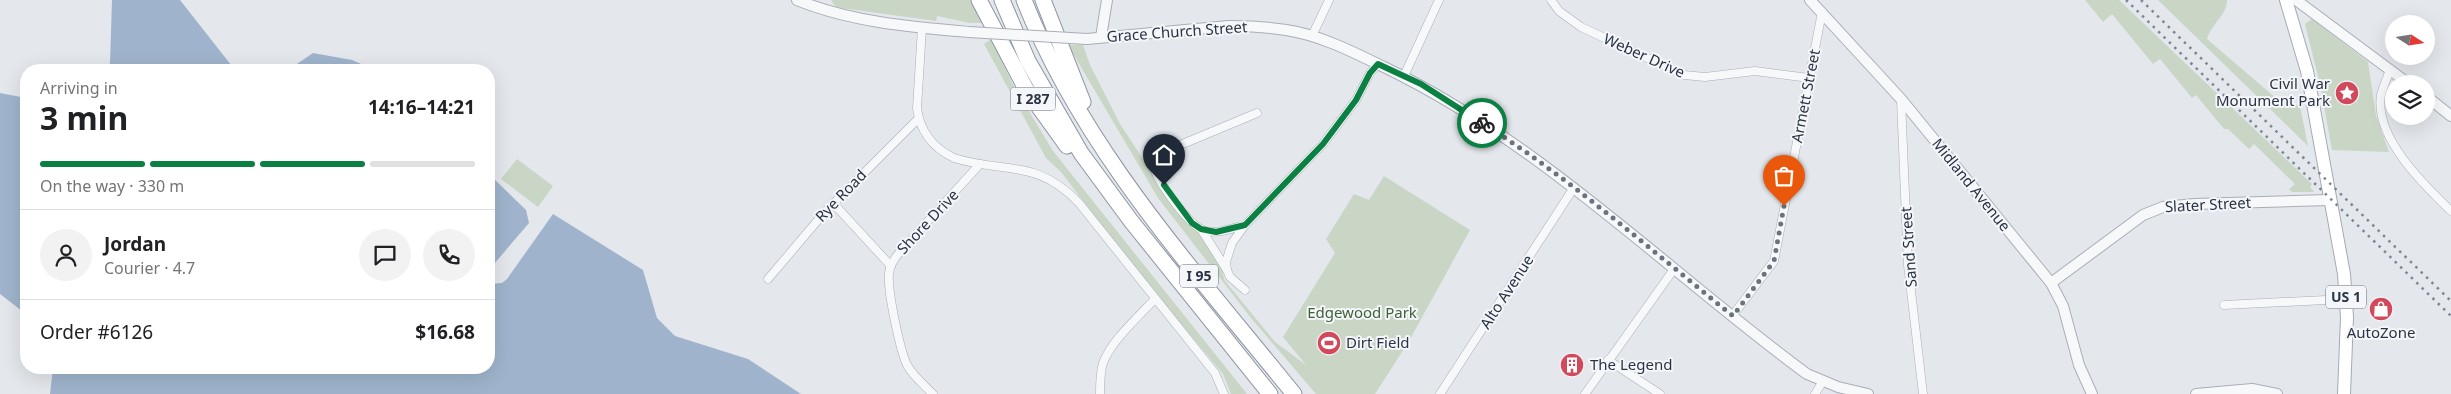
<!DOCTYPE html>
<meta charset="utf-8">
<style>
:root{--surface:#fff;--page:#f2f2f2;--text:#202124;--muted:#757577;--line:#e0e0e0;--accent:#0b8043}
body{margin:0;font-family:"Noto Sans",sans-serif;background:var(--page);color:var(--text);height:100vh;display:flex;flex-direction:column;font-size:19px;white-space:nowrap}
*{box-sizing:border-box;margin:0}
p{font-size:16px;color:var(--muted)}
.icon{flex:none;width:28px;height:28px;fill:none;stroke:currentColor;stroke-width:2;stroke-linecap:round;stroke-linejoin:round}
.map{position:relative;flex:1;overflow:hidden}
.drawer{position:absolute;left:20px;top:64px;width:475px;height:310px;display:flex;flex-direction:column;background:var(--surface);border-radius:20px;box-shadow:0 5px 20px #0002}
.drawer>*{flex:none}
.needle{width:32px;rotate:102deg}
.controls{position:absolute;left:2385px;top:15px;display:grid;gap:10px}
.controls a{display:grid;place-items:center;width:50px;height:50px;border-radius:50%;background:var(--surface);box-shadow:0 5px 20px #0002;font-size:25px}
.pin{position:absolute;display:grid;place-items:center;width:42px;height:42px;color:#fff;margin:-51px -21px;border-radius:50% 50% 50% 0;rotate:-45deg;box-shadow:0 0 5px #0007}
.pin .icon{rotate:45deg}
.courier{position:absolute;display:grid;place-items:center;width:50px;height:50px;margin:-25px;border:4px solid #0b8043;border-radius:50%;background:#fff;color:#222;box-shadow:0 1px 6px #0007}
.summary em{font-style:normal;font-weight:700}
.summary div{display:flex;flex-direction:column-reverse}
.summary{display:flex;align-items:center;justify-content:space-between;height:85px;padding:0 20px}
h1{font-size:32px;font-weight:700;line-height:38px}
.bar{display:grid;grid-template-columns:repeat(4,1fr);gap:8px 5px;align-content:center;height:60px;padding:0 20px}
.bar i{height:6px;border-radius:4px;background:var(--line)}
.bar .on{background:var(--accent)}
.bar p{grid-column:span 4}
.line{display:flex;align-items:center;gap:12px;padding:0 20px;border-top:1px solid var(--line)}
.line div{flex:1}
.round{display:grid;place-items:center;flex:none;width:52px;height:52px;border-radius:26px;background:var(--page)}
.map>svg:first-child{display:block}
.green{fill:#c9d6c5}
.water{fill:#9fb4cc}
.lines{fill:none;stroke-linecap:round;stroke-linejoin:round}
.minor-casing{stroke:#a9aeb7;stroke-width:9}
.tertiary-casing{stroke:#a9aeb7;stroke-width:12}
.primary-casing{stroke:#a3abb8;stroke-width:14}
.motorway-casing{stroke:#8b94a3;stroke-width:17}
.minor{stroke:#f7f8fa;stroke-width:8}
.tertiary{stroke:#f7f8fa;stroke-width:10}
.primary{stroke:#fff;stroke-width:12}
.motorway{stroke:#fff;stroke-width:15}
.rail{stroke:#7d8696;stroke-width:2.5;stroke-dasharray:2.5 5;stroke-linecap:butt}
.tertiary-bridge-casing{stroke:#a9aeb7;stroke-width:12;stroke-linecap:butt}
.tertiary-bridge{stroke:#f7f8fa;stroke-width:10}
.done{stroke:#6c737f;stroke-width:5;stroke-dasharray:0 9}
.route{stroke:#0b8043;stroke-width:6}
.labels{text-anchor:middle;stroke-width:4;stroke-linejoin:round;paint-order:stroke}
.shield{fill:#f4f6f9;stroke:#676e7b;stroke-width:1}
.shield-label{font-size:14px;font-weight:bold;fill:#2b3445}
.street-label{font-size:15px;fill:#2b3445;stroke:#f4f6f9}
.poi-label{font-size:15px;fill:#2b3445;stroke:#f4f6f9;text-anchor:start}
.park-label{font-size:15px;fill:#3f6138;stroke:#f4f6f9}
</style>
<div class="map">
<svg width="2451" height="394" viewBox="0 0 2451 394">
<rect width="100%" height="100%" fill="#e4e7ec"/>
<!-- green -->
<g class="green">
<path d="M 831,0 L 972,0 L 982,23 L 970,23 L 937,16 L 936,21 L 841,8 L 835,6 Z"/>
<path d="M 2085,0 L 2119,0 L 2312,184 L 2310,187 L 2314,192 L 2292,192 L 2289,189 L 2295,184 L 2254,144 L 2249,149 L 2228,129 L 2224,129 L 2196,95 L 2192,98 L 2160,59 L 2153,64 L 2112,14 L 2103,22 Z"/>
<path d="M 2158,0 L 2227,0 C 2227,15 2212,23 2207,39 L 2277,99 L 2300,106 L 2308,146 Z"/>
<path d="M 2312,19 L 2368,62 L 2376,116 L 2389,152 L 2332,150 L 2320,84 L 2305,24 Z"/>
<path d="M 990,40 L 992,40 L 1013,85 L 1053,151 L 1247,394 L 1231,394 L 1223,374 L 1122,253 L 1062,173 L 1046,158 L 984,44 Z"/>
<path d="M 1068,45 L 1083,45 L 1090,65 L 1120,124 L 1151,171 L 1211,249 L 1220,264 L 1225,281 L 1275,342 L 1306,365 L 1283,337 L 1335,253 L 1326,239 L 1354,194 L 1369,200 L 1384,176 L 1470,230 L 1409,341 L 1375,394 L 1316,394 L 1251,318 L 1158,198 Z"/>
<path d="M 517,159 L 553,186 L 538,207 L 501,179 Z"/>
</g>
<!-- water -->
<g class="water">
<path d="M 112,0 L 180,0 L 235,70 L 105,70 L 110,63 Z"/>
<path d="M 313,53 L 352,60 L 375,70 L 288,70 Z"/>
<path d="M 0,93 L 26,98 L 26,314 L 0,294 Z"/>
<path d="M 489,174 L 526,210 L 529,223 L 494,264 L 489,263 Z"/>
<path d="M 553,214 L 643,270 L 657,318 L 675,336 L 748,359 L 801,394 L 50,394 L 53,368 L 489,368 L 489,284 L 502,283 L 507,279 Z"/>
</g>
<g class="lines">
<!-- minor casing -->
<g class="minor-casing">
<g id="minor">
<path d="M 1551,0 L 1559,11 L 1581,27 L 1684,75 L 1705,77 L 1755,71 L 1809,78"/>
<path d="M 922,28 L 917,108 C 920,131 933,148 954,158 C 1005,174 1036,158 1079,203 L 1215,373 L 1224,394"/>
<path d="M 1312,36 L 1329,0"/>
<path d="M 2390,70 C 2387,78 2383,87 2381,95 C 2374,137 2424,185 2451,211"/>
<path d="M 1404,76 L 1439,0"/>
<path d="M 1901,100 L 1908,265 L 1923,394"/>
<path d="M 833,203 L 891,266"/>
<path d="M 1245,225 C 1233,228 1218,234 1206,231 C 1190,228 1159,183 1154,168 C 1155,158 1164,153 1173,148 L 1257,113"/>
<path d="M 1201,229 L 1227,270"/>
<path d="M 768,279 L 824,213 L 919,118"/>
<path d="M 1245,290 L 1230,277 L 1227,270 L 1226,262 L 1232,243 L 1245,225 L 1323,144 L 1356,100 L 1370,73 L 1378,64"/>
<path d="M 2224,305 L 2346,299"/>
<path d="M 1733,315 L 1774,261 L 1822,12"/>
<path d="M 1608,360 L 1660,394"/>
<path d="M 933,394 C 924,385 913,376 907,365 C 900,350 887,290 889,273 C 890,265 894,259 899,253 L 980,164"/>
<path d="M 1100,394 C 1100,383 1100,373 1103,363 C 1111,341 1139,316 1155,299"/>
<path d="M 1440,394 L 1573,189"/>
<path d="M 1585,394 L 1674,269"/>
<path d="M 1815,394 L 1823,381"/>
</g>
</g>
<!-- tertiary casing -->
<g class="tertiary-casing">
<g id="tertiary">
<path d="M 797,0 C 851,22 911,27 969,32"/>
<path d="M 1810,0 L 1901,99 L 2051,283 L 2063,306 L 2079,365 L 2092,394"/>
<path d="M 2296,0 L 2409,84"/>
<path d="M 1101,37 L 1107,0"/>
<path d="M 1087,39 L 1229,26 C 1248,26 1267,27 1286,30 C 1320,35 1353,52 1384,67 C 1542,143 1667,271 1807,374 L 1838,387 L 1868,394"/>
<path d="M 2426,96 L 2451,116"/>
<path d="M 2051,283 L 2143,215 L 2163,207 L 2195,204 L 2329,200"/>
<path d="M 2196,394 L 2252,389 L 2277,394"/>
</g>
</g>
<!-- primary casing -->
<g class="primary-casing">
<path id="primary" d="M 2286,0 L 2307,71 L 2344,274 L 2347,317 L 2344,394"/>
</g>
<!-- motorway casing -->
<g class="motorway-casing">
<g id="motorway">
<path d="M 979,0 L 1026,89 L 1067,146"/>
<path d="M 1002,0 L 1028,61 L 1081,153 L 1131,221 L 1270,394"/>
<path d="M 1024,0 C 1083,150 1194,270 1294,394"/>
<path d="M 1043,0 L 1083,102"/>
</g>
</g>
<!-- minor -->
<use href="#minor" class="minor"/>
<!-- tertiary -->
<use href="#tertiary" class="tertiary"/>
<!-- primary -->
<use href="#primary" class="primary"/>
<!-- motorway -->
<use href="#motorway" class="motorway"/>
<!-- rail -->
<g class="rail">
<path d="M 2126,0 L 2451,316"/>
<path d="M 2141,0 L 2451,301"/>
</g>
<!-- tertiary-bridge casing -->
<g class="tertiary-bridge-casing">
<path id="tertiary-bridge" d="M 969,32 L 1087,39"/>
</g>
<!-- tertiary-bridge -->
<use href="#tertiary-bridge" class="tertiary-bridge"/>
</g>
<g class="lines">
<!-- done -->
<path class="done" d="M 1482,123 C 1570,178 1652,251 1733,316 L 1774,261 L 1784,206"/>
<!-- route -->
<path class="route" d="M 1164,185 L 1192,223 L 1201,229 L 1216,232 L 1245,225 L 1323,144 L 1356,100 L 1370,73 L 1378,64 L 1421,84 L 1482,123"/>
</g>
<!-- icons -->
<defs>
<g id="sight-disc" transform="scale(1.25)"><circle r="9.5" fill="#d1495b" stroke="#f4f6f9"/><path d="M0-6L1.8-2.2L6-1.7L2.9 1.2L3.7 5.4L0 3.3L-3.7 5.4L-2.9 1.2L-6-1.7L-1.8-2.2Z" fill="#fff"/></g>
<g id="shop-disc" transform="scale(1.25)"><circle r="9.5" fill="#d1495b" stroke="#f4f6f9"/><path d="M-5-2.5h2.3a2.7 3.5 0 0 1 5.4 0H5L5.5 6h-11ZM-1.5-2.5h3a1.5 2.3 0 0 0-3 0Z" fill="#fff"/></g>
<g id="stadium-disc" transform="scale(1.25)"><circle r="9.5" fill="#d1495b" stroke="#f4f6f9"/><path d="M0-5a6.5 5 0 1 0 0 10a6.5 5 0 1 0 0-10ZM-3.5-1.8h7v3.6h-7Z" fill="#fff"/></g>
<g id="building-disc" transform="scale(1.25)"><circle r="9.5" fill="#d1495b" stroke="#f4f6f9"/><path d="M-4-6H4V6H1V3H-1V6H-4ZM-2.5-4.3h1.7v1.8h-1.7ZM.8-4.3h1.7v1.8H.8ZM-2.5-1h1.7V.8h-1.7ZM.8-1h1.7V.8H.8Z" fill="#fff"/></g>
</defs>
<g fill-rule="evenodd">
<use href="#sight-disc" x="2347" y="93"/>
<use href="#shop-disc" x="2381" y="309"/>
<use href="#stadium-disc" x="1329" y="343"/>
<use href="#building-disc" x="1572" y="365"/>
</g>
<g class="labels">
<!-- shield labels -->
<g class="shield">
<rect x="1010.5" y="87.5" width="45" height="23" rx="4"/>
<rect x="1180" y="264.5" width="38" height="23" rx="4"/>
<rect x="2326" y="285.5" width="40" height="23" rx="4"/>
</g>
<g class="shield-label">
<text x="1033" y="104">I 287</text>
<text x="1199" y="281">I 95</text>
<text x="2346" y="302">US 1</text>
</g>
<!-- street labels -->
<g class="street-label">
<text transform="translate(1177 32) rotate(-4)" y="5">Grace Church Street</text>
<text transform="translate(1644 56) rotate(24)" y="5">Weber Drive</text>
<text transform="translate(1806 96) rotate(-79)" y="5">Armett Street</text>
<text transform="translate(1971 185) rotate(51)" y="5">Midland Avenue</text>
<text transform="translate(841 196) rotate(-46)" y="5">Rye Road</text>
<text transform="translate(2208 205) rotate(-3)" y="5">Slater Street</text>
<text transform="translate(928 222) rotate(-47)" y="5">Shore Drive</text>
<text transform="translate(1909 247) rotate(-94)" y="5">Sand Street</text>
<text transform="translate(1507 292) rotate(-57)" y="5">Alto Avenue</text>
</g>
<!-- poi labels -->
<g class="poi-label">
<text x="2330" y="89" text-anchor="end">Civil War<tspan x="2330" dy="17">Monument Park</tspan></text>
<text x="2381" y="338" text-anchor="middle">AutoZone</text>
<text x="1346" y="348">Dirt Field</text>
<text x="1590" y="370">The Legend</text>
</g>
<!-- park labels -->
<g class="park-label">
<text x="1362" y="318">Edgewood Park</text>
</g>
</g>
</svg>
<div class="controls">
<a><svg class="needle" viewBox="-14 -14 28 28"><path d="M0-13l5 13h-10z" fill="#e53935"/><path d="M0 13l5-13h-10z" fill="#757577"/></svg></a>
<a><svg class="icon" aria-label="layers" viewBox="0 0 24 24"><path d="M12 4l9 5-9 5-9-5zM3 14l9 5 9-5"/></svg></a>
</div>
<div class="pin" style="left:1784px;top:206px;background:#ea580c"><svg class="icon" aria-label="bag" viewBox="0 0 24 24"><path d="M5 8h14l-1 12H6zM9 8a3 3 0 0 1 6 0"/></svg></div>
<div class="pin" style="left:1164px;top:185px;background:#1f2937"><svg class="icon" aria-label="home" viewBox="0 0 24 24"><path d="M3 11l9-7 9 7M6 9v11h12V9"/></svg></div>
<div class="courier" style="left:1482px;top:123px"><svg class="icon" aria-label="bike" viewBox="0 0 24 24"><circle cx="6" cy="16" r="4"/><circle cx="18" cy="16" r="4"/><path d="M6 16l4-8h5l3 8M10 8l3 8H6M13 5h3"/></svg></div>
<section class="drawer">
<div class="summary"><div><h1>3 min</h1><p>Arriving in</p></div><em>14:16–14:21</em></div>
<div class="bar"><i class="on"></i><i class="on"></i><i class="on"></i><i></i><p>On the way · 330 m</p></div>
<div class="line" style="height:90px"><a class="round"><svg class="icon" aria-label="person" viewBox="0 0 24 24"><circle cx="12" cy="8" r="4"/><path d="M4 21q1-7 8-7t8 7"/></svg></a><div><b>Jordan</b><p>Courier · 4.7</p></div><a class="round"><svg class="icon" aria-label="chat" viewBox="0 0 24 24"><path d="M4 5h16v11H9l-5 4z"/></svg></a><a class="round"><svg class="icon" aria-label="phone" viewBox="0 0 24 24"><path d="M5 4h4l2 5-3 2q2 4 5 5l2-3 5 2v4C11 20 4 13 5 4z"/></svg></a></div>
<div class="line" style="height:65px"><div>Order #6126</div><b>$16.68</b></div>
</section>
</div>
